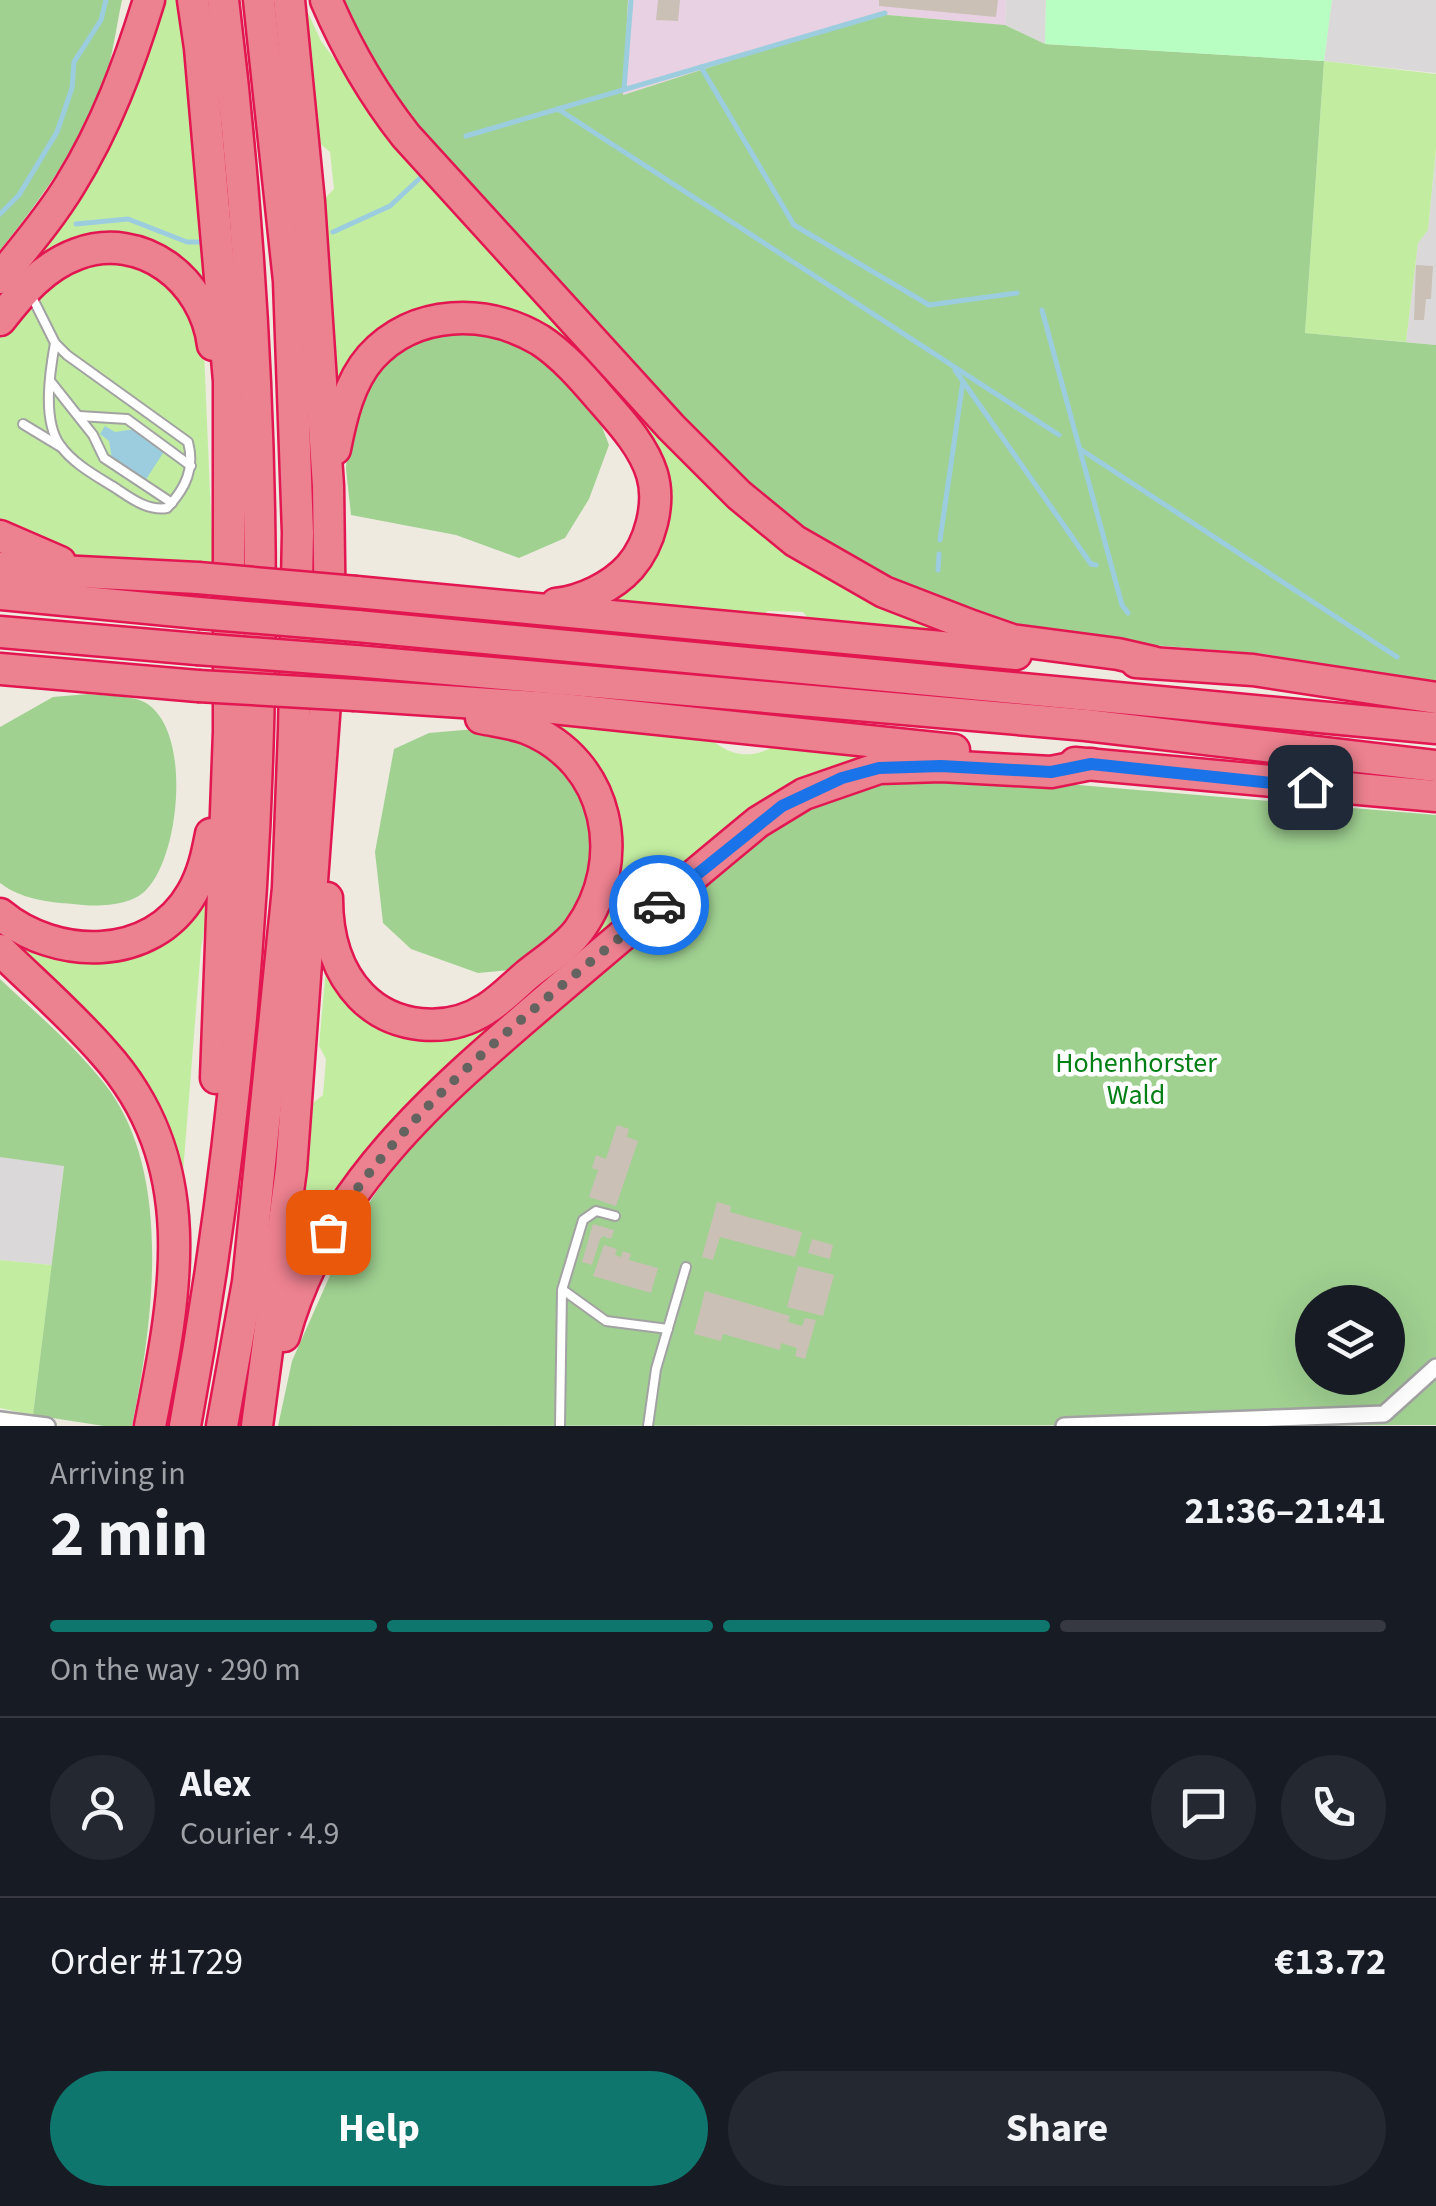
<!DOCTYPE html>
<meta charset="utf-8">
<style>
:root{--surface:#171b24;--page:#242831;--text:#f1f3f6;--muted:#9ea1a6;--line:#363941;--accent:#0f766e}
body{margin:0;font-family:"Source Sans 3",sans-serif;background:var(--page);color:var(--text);height:100vh;display:flex;flex-direction:column;font-size:38px;white-space:nowrap}
*{box-sizing:border-box;margin:0}
p{font-size:32px;color:var(--muted)}
.icon{flex:none;width:55px;height:55px;fill:none;stroke:currentColor;stroke-width:2;stroke-linecap:round;stroke-linejoin:round}
.map{position:relative;height:1426px;overflow:hidden}
.side{display:flex;flex-direction:column;background:var(--surface);flex:1}
.side>*{flex:none}
.controls{position:absolute;left:1295px;top:1285px;display:grid;gap:20px}
.controls a{display:grid;place-items:center;width:110px;height:110px;border-radius:50%;background:var(--surface);box-shadow:0 10px 40px #0002;font-size:50px}
.pin{position:absolute;display:grid;place-items:center;width:85px;height:85px;color:#fff;margin:-42px;border-radius:20px;box-shadow:0 5px 15px #0006}
.courier{position:absolute;display:grid;place-items:center;width:100px;height:100px;margin:-50px;border:8px solid #1a73e8;border-radius:50%;background:#fff;color:#222;box-shadow:0 2px 12px #0007}
.overview em{font-style:normal;font-weight:700}
.overview div{display:flex;flex-direction:column-reverse}
.overview{display:flex;align-items:center;justify-content:space-between;height:170px;padding:0 50px}
h1{font-size:65px;font-weight:700;line-height:75px}
.bar{display:grid;grid-template-columns:repeat(4,1fr);gap:15px 10px;align-content:center;height:120px;padding:0 50px}
.bar i{height:12px;border-radius:8px;background:var(--line)}
.bar .current{background:var(--accent)}
.bar p{grid-column:span 4}
.line{display:flex;align-items:center;gap:25px;padding:0 50px;border-top:2px solid var(--line)}
.line div{flex:1}
.round{display:grid;place-items:center;flex:none;width:105px;height:105px;border-radius:52px;background:var(--page)}
.cta{display:flex;gap:20px;margin-top:auto;padding:20px 50px}
.cta a{flex:1;height:115px;border-radius:60px;background:var(--accent);color:#fff;font-size:40px;font-weight:700;line-height:115px;text-align:center}
.cta a+a{background:var(--page);color:var(--text)}
.map>svg:first-child{display:block}
.residential{fill:#dad8d8}
.industrial{fill:#e8d1e2}
.grass{fill:#c2eda1}
.forest{fill:#a0d191;fill-rule:evenodd}
.park{fill:#b8fdc1}
.water{fill:#9ccddf}
.lines{fill:none;stroke-linecap:round;stroke-linejoin:round}
.stream{stroke:#9ccddf;stroke-width:5}
.building{fill:#cac0b6}
.lane-casing{stroke:#a2a2a2;stroke-width:12}
.street-casing{stroke:#a2a2a2;stroke-width:20}
.highway-casing{stroke:#e21751;stroke-width:35}
.lane{stroke:#fff;stroke-width:8}
.street{stroke:#fff;stroke-width:15}
.highway{stroke:#ec818f;stroke-width:30}
.highway-bridge-casing{stroke:#e21751;stroke-width:35;stroke-linecap:butt}
.highway-bridge{stroke:#ec818f;stroke-width:30}
.done{stroke:#656360;stroke-width:10;stroke-dasharray:0 18}
.route{stroke:#1a73e8;stroke-width:12}
.labels{text-anchor:middle;stroke-width:9;stroke-linejoin:round;paint-order:stroke}
.park-label{font-size:28px;fill:#037f15;stroke:#fff}
</style>
<div class="map">
<svg width="1436" height="1426" viewBox="0 0 1436 1426">
<rect width="100%" height="100%" fill="#eeeae0"/>
<!-- residential -->
<g class="residential">
<path d="M 1006,0 L 1046,0 L 1045,44 L 1005,25 Z"/>
<path d="M 1332,0 L 1436,0 L 1436,73 L 1324,61 Z"/>
<path d="M 1436,150 L 1436,345 L 1406,342 L 1418,243 L 1428,230 Z"/>
<path d="M 0,1157 L 64,1165 L 52,1265 L 0,1260 Z"/>
</g>
<!-- industrial -->
<path class="industrial" d="M 628,0 L 1006,0 L 1005,25 L 876,14 L 622,95 Z"/>
<!-- grass -->
<g class="grass">
<path d="M 157,0 L 179,0 L 207,288 L 137,244 L 0,298 L 50,233 Z"/>
<path d="M 302,0 L 321,41 L 398,144 L 679,453 L 746,522 L 838,584 L 954,635 L 815,626 L 803,612 L 768,611 L 756,621 L 591,608 L 662,522 L 598,384 L 335,394 L 324,199 L 334,189 L 330,152 L 319,143 Z"/>
<path d="M 1324,61 L 1436,74 L 1436,148 L 1428,230 L 1418,243 L 1406,342 L 1305,333 Z"/>
<path d="M 124,256 L 178,285 L 204,351 L 213,563 L 174,560 L 171,565 L 82,557 L 52,550 L 0,525 L 0,331 L 60,270 Z"/>
<path d="M 514,717 L 713,741 C 732,757 755,759 775,745 L 929,755 L 481,1046 L 293,1270 L 304,1214 L 313,1103 L 323,1095 L 326,1059 L 319,1046 L 326,968 L 435,1039 L 582,941 Z"/>
<path d="M 211,889 L 201,948 L 182,1185 L 38,970 L 0,934 L 0,926 L 75,957 Z"/>
<path d="M 0,1260 L 52,1265 L 33,1415 L 0,1408 Z"/>
</g>
<!-- forest -->
<g class="forest">
<path d="M 0,0 L 122,0 C 117,23 114,47 108,69 C 93,127 38,204 0,250 Z"/>
<path d="M 333,0 L 628,0 L 623,95 L 876,14 L 1005,25 L 1045,44 L 1324,61 L 1305,333 L 1436,345 L 1436,684 L 1265,654 L 1139,644 L 1045,630 L 980,617 L 852,568 L 744,487 L 427,148 Z"/>
<path d="M 448,326 L 526,342 L 575,382 L 572,389 L 602,427 L 609,445 L 589,499 L 565,538 L 519,558 L 456,535 L 351,515 L 346,469 L 348,434 L 356,400 L 397,347 Z"/>
<path d="M 88,694 C 104,696 127,695 142,701 C 193,724 181,855 146,890 C 130,907 94,907 73,904 C 47,902 21,899 0,883 L 0,727 L 53,697 Z"/>
<path d="M 487,728 L 520,738 L 573,772 L 600,849 L 574,922 L 521,969 L 478,973 L 411,949 L 383,923 L 375,852 L 394,749 L 429,733 Z"/>
<path d="M 949,774 L 1436,815 L 1436,1425 L 278,1426 L 292,1361 L 348,1235 L 410,1141 L 763,834 L 796,811 L 890,777 ZM 1312,1302 L 1388,1302 L 1388,1378 L 1312,1378 Z"/>
<path d="M 0,979 C 35,1012 74,1045 104,1083 C 174,1171 153,1323 132,1426 L 104,1426 L 33,1415 L 64,1166 L 0,1157 Z"/>
</g>
<!-- park -->
<path class="park" d="M 1046,0 L 1332,0 L 1324,61 L 1045,44 Z"/>
<!-- water -->
<path class="water" d="M 105,426 L 115,432 L 135,429 L 165,450 L 145,481 L 112,459 L 109,441 L 100,434 Z"/>
<g class="lines">
<!-- stream -->
<g class="stream">
<path d="M 701,67 L 794,225 L 929,305 L 1017,293"/>
<path d="M 624,89 L 631,0"/>
<path d="M 558,109 L 1059,435"/>
<path d="M 466,136 L 885,13"/>
<path d="M 0,214 L 19,195 L 57,132 L 72,88 L 74,62 L 101,20 L 106,0"/>
<path d="M 76,224 L 128,219 L 187,242 L 201,242"/>
<path d="M 333,232 L 390,206 L 419,179"/>
<path d="M 1042,310 L 1122,605 L 1128,613"/>
<path d="M 955,370 L 1091,564 L 1096,565"/>
<path d="M 1080,449 L 1397,657"/>
<path d="M 940,540 L 963,381"/>
<path d="M 938,570 L 939,554"/>
</g>
</g>
<!-- building -->
<g class="building">
<path d="M 658,0 L 680,0 L 678,21 L 656,20 Z"/>
<path d="M 879,0 L 998,0 L 996,17 L 879,6 Z"/>
<path d="M 1416,265 L 1433,266 L 1431,299 L 1426,299 L 1424,320 L 1414,320 Z"/>
<path d="M 617,1125 L 629,1129 L 627,1137 L 638,1141 L 616,1206 L 589,1197 L 598,1170 L 592,1168 L 596,1155 L 606,1159 Z"/>
<path d="M 717,1202 L 731,1206 L 730,1212 L 802,1232 L 795,1257 L 720,1237 L 713,1260 L 702,1257 Z"/>
<path d="M 593,1224 L 614,1230 L 611,1239 L 603,1236 L 600,1239 L 592,1265 L 582,1262 Z"/>
<path d="M 812,1239 L 833,1245 L 830,1259 L 808,1253 Z"/>
<path d="M 604,1245 L 617,1249 L 615,1255 L 621,1257 L 623,1251 L 631,1254 L 629,1260 L 658,1268 L 651,1293 L 593,1276 Z"/>
<path d="M 798,1266 L 834,1275 L 823,1316 L 787,1307 Z"/>
<path d="M 705,1291 L 790,1316 L 788,1322 L 802,1326 L 805,1318 L 816,1320 L 805,1359 L 795,1356 L 797,1348 L 781,1343 L 780,1350 L 723,1334 L 721,1341 L 694,1334 Z"/>
</g>
<g class="lines">
<!-- lane casing -->
<g class="lane-casing">
<g id="lane">
<path d="M 31,295 L 55,343 L 67,355 L 188,442 C 195,468 186,488 167,508 C 148,511 132,499 117,489 C 98,477 73,464 60,445 C 42,420 50,371 55,343"/>
<path d="M 51,382 L 93,435 L 104,458 L 172,503"/>
<path d="M 79,416 L 127,419 L 191,466"/>
<path d="M 23,424 L 61,447"/>
<path d="M 563,1290 L 606,1321 L 668,1329"/>
<path d="M 560,1426 L 562,1290 L 583,1220 L 596,1211 L 615,1216"/>
<path d="M 648,1426 L 656,1369 L 686,1267"/>
</g>
</g>
<!-- street casing -->
<g class="street-casing">
<g id="street">
<path d="M 0,1420 L 47,1426"/>
<path d="M 1064,1426 L 1384,1414 L 1436,1367"/>
</g>
</g>
<!-- highway casing -->
<g class="highway-casing">
<g id="highway">
<path d="M 193,0 L 200,48 L 229,381 L 229,732 L 216,1078"/>
<path d="M 326,0 C 347,49 373,94 406,136 L 671,427 L 739,495 L 795,541 L 884,592 L 972,626 L 1012,640 L 1118,654 L 1153,662"/>
<path d="M 0,278 C 24,248 50,218 70,185 C 106,127 129,65 149,0"/>
<path d="M 0,320 C 21,293 44,266 77,254 C 142,230 205,280 213,345"/>
<path d="M 335,449 C 341,418 349,382 371,357 C 415,309 486,308 540,340 C 563,355 583,378 600,398 C 620,421 643,445 652,474 C 661,504 650,544 630,567 C 612,587 582,601 556,604"/>
<path d="M 0,536 L 60,562"/>
<path d="M 0,568 L 198,578"/>
<path d="M 356,592 L 1016,654"/>
<path d="M 0,594 L 199,613"/>
<path d="M 357,626 L 1436,728"/>
<path d="M 0,632 L 197,649"/>
<path d="M 355,661 L 1086,725 L 1436,766"/>
<path d="M 1136,662 L 1253,670 L 1436,698"/>
<path d="M 0,669 L 198,686"/>
<path d="M 355,695 L 553,708 L 954,750"/>
<path d="M 1075,763 L 1436,796"/>
<path d="M 327,898 C 327,935 335,969 361,996 C 393,1029 447,1034 486,1009 C 501,1000 514,986 527,975 C 544,961 566,948 579,930 C 629,861 610,761 526,728 C 512,723 495,721 481,718"/>
<path d="M 0,914 C 55,960 152,963 192,893 C 203,874 207,855 211,834"/>
<path d="M 0,950 C 35,984 72,1016 104,1053 C 203,1163 176,1295 150,1426"/>
<path d="M 284,1336 C 326,1184 443,1088 559,989 C 625,933 691,877 758,822 L 804,794 L 879,768 L 941,766 L 1051,772 L 1091,764"/>
<path d="M 185,1426 C 272,956 281,474 223,0"/>
<path d="M 222,1426 L 248,1282 L 288,888 L 294,731 L 298,533 L 289,281 L 259,0"/>
<path d="M 257,1426 L 291,1169 L 330,634 L 328,486 L 309,202 L 289,0"/>
</g>
</g>
<!-- lane -->
<use href="#lane" class="lane"/>
<!-- street -->
<use href="#street" class="street"/>
<!-- highway -->
<use href="#highway" class="highway"/>
<!-- highway-bridge casing -->
<g class="highway-bridge-casing">
<g id="highway-bridge">
<path d="M 198,578 L 356,592"/>
<path d="M 199,613 L 357,626"/>
<path d="M 197,649 L 355,661"/>
<path d="M 198,686 L 355,695"/>
</g>
</g>
<!-- highway-bridge -->
<use href="#highway-bridge" class="highway-bridge"/>
</g>
<g class="lines">
<!-- done -->
<path class="done" d="M 328,1232 C 410,1099 541,1005 659,905"/>
<!-- route -->
<path class="route" d="M 659,905 L 782,806 L 842,778 L 879,768 L 941,766 L 1051,772 L 1091,764 L 1310,787"/>
</g>
<g class="labels">
<!-- park labels -->
<g class="park-label">
<text x="1136" y="1072">Hohenhorster<tspan x="1136" dy="32">Wald</tspan></text>
</g>
</g>
</svg>
<div class="controls">
<a><svg class="icon" aria-label="layers" viewBox="0 0 24 24"><path d="M12 4l9 5-9 5-9-5zM3 14l9 5 9-5"/></svg></a>
</div>
<div class="pin" style="left:328px;top:1232px;background:#ea580c"><svg class="icon" aria-label="bag" viewBox="0 0 24 24"><path d="M5 8h14l-1 12H6zM9 8a3 3 0 0 1 6 0"/></svg></div>
<div class="pin" style="left:1310px;top:787px;background:#1f2937"><svg class="icon" aria-label="home" viewBox="0 0 24 24"><path d="M3 11l9-7 9 7M6 9v11h12V9"/></svg></div>
<div class="courier" style="left:659px;top:905px"><svg class="icon" aria-label="car" viewBox="0 0 24 24"><path d="M5 17H2v-5l4-1 3-4h7l3 4 3 1v5h-3M9 17h6M6 11h13"/><circle cx="7" cy="17" r="2"/><circle cx="17" cy="17" r="2"/></svg></div>
</div>
<section class="side">
<div class="overview"><div><h1>2 min</h1><p>Arriving in</p></div><em>21:36–21:41</em></div>
<div class="bar"><i class="current"></i><i class="current"></i><i class="current"></i><i></i><p>On the way · 290 m</p></div>
<div class="line" style="height:180px"><a class="round"><svg class="icon" aria-label="person" viewBox="0 0 24 24"><circle cx="12" cy="8" r="4"/><path d="M4 21q1-7 8-7t8 7"/></svg></a><div><b>Alex</b><p>Courier · 4.9</p></div><a class="round"><svg class="icon" aria-label="chat" viewBox="0 0 24 24"><path d="M4 5h16v11H9l-5 4z"/></svg></a><a class="round"><svg class="icon" aria-label="phone" viewBox="0 0 24 24"><path d="M5 4h4l2 5-3 2q2 4 5 5l2-3 5 2v4C11 20 4 13 5 4z"/></svg></a></div>
<div class="line" style="height:130px"><div>Order #1729</div><b>€13.72</b></div>
<div class="cta"><a>Help</a><a>Share</a></div>
</section>
